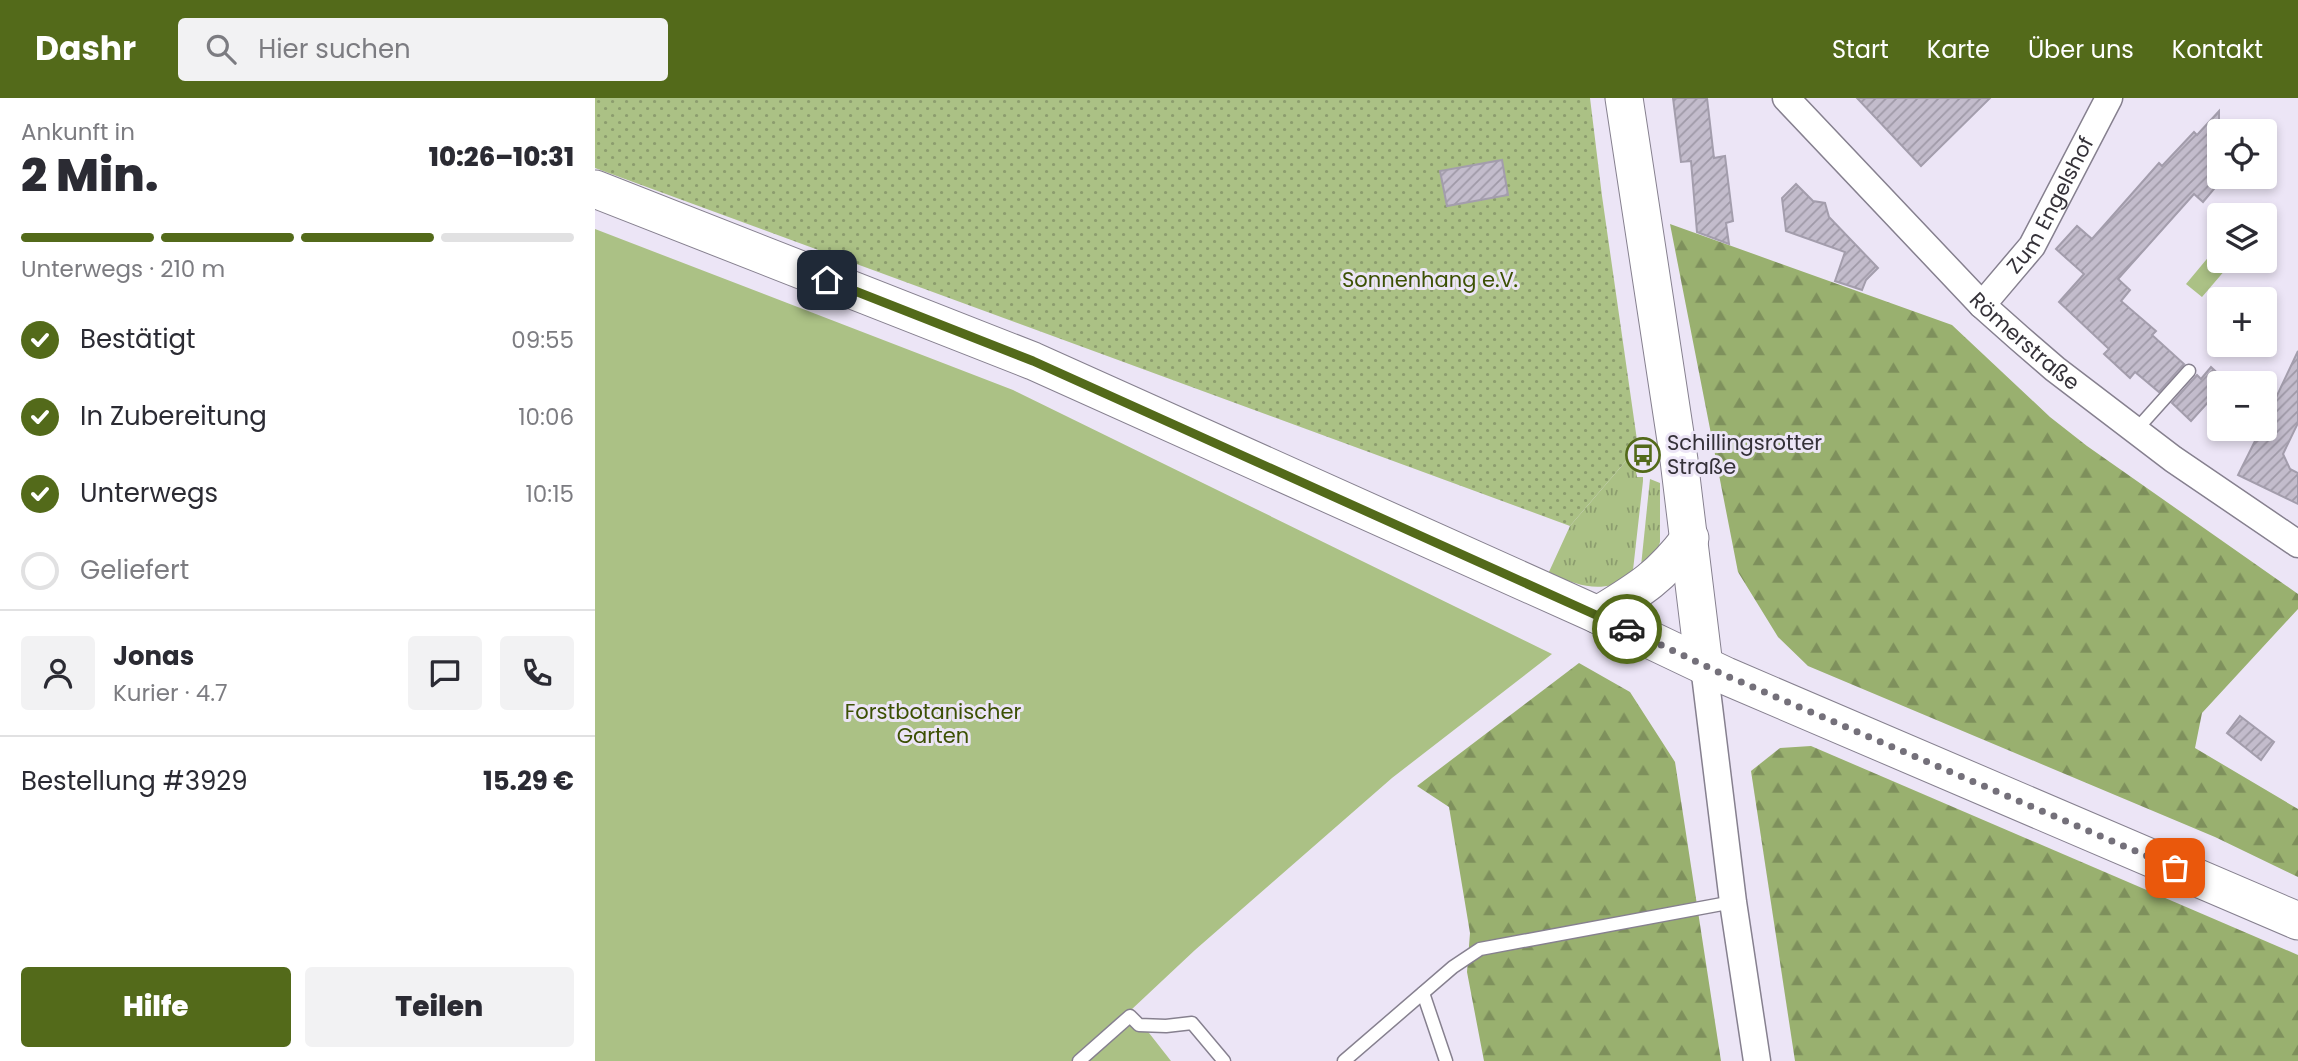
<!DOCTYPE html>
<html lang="de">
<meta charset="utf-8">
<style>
:root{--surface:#fff;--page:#f2f2f3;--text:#2b2b33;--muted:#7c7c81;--line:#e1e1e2;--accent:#536a1a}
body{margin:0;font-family:Poppins,sans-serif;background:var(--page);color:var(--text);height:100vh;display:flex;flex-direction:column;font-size:26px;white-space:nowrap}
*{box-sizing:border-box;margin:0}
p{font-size:23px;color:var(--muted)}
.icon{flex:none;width:38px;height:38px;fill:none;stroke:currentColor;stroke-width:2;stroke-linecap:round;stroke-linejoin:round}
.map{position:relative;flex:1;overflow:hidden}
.details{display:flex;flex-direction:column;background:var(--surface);width:595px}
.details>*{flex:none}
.buttons{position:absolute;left:1612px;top:21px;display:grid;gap:14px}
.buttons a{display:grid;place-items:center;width:70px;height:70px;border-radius:7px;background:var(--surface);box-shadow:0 4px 10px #0003;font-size:35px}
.pin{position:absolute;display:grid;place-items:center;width:60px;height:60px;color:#fff;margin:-30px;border-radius:14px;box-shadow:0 4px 10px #0006}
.courier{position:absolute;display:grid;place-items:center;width:70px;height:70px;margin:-35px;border:5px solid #536a1a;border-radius:50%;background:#fff;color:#222;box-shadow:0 2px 9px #0007}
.summary em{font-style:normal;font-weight:800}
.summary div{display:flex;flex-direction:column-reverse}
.summary{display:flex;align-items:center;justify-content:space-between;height:119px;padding:0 21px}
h1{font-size:46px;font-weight:800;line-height:52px}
.bar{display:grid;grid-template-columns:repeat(4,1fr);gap:10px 7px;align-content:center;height:84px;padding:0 21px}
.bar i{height:9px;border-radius:5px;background:var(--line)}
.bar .current{background:var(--accent)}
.bar p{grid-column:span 4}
.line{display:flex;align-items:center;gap:18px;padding:0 21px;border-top:2px solid var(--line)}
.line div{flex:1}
.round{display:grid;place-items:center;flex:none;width:74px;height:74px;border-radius:7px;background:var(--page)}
ol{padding:0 21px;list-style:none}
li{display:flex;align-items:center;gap:21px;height:77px}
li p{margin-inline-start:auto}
li .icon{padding:7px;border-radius:50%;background:var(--accent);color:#fff;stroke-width:4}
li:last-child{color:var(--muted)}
li i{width:38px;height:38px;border:4px solid var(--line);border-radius:50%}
.primary-button{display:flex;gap:14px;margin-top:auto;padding:14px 21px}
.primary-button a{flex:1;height:80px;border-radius:7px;background:var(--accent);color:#fff;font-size:28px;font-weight:800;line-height:80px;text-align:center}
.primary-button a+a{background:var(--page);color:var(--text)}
header{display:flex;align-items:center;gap:42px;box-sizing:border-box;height:98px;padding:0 35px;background:var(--accent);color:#fff}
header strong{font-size:33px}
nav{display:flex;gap:38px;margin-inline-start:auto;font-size:24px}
.search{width:490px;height:63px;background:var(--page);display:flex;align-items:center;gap:18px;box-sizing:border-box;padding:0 24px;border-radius:7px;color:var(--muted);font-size:26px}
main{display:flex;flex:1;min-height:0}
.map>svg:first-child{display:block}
.grass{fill:url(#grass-tufts)}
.forest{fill:url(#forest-firs)}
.park{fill:#abc185}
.garden{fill:url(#garden-dots)}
.building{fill:url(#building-hatch);stroke:#a39dac;stroke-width:2}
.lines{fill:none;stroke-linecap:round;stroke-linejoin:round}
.lane-casing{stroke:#86808f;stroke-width:15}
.street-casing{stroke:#86808f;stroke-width:29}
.secondary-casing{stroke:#86808f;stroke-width:39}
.lane{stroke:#fff;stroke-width:12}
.street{stroke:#fff;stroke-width:26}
.secondary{stroke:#fff;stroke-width:37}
.done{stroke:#74707a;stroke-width:7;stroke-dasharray:0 12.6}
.route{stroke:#536a1a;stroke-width:9}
.labels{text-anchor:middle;stroke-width:6;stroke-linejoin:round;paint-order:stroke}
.street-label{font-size:21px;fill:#343138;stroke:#ece5f6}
.park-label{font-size:21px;fill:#3c5004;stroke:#ece5f6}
.poi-label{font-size:21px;fill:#343138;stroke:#ece5f6;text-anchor:start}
</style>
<header>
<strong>Dashr</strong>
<div class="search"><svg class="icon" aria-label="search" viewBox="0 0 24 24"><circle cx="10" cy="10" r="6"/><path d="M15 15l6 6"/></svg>Hier suchen</div>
<nav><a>Start</a><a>Karte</a><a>Über uns</a><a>Kontakt</a></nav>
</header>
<main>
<section class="details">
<div class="summary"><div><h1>2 Min.</h1><p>Ankunft in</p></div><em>10:26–10:31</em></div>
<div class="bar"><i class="current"></i><i class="current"></i><i class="current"></i><i></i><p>Unterwegs · 210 m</p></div>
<ol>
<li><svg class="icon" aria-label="check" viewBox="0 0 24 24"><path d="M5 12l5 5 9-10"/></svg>Bestätigt<p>09:55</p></li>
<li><svg class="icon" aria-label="check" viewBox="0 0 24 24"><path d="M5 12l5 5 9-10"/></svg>In Zubereitung<p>10:06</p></li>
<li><svg class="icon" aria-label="check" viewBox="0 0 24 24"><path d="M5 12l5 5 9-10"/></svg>Unterwegs<p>10:15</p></li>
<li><i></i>Geliefert</li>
</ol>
<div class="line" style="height:126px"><a class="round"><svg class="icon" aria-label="person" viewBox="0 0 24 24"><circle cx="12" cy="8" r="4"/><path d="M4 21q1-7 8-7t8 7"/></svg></a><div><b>Jonas</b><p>Kurier · 4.7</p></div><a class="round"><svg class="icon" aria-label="chat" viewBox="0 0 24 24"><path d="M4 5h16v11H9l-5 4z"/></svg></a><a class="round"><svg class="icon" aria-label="phone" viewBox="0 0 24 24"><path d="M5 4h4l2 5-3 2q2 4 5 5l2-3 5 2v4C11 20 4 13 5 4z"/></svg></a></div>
<div class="line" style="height:91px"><div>Bestellung #3929</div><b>15.29 €</b></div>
<div class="primary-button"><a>Hilfe</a><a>Teilen</a></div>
</section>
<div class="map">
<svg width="1703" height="963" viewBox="0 0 1703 963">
<defs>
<pattern id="grass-tufts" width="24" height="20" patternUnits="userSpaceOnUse" patternTransform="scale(1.75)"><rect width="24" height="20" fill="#abc185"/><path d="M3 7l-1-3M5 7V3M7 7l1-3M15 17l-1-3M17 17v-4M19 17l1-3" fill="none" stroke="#8c9d6e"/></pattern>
<pattern id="forest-firs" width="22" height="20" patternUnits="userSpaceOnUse" patternTransform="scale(1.75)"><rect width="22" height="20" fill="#99b06f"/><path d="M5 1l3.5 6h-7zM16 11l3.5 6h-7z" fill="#7e905c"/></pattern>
<pattern id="garden-dots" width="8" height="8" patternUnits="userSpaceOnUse" patternTransform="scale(1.75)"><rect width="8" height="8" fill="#abc185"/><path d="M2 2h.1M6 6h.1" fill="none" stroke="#8c9d6e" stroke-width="1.8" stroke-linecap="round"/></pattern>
<pattern id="building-hatch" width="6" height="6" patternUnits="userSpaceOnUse" patternTransform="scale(1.75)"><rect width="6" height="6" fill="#c3bccc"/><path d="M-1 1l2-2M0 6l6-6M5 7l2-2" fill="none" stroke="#9f99a7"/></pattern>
</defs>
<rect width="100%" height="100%" fill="#ece5f6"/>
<!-- grass -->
<g class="grass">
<path d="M 1043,349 L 1045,361 L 1039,363 L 1042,379 L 1048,379 L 1048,383 L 1037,481 C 1001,495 988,488 953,476 L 975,428 Z"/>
<path d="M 1055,381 L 1065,385 L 1065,444 L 1061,458 L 1046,468 Z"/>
</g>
<!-- forest -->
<g class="forest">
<path d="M 1075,126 L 1357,227 L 1455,319 L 1492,348 L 1703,496 L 1703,511 L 1607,615 L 1600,650 L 1703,711 L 1703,779 L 1620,739 L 1213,568 L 1183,539 L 1143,474 Z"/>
<path d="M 984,565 L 1035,594 L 1080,664 L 1126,963 L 889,963 L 872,874 L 875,835 L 854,709 L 822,688 Z"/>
<path d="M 1216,648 L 1703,857 L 1703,963 L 1200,963 L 1156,673 L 1185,650 Z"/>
</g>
<!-- park -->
<g class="park">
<path d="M 0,131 L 418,292 L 957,556 L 797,680 L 600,852 L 536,912 L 576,963 L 0,963 Z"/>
<path d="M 1621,150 L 1624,153 L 1624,163 L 1637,164 L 1607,199 L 1591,186 Z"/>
</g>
<!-- garden -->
<path class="garden" d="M 0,0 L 995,0 L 1007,98 L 1043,349 L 975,428 L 0,70 Z"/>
<!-- building -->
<g class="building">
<path d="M 1078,0 L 1112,0 L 1119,60 L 1130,58 L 1138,123 L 1131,125 L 1134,146 L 1102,134 L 1096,63 L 1086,64 Z"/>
<path d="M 1262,0 L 1395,0 L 1326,68 Z"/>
<path d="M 1624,13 L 1624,85 L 1608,104 L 1599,96 L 1523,181 L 1535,192 L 1526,203 L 1561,233 L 1557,237 L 1589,266 L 1564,294 L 1540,274 L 1535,280 L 1509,256 L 1514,251 L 1464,204 L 1489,176 L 1461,151 L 1482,128 L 1497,141 L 1564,65 L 1567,68 L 1599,34 L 1602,37 Z"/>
<path d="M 907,62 L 913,97 L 852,108 L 845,73 Z"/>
<path d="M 1201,86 L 1218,103 L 1230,105 L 1234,119 L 1283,170 L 1271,182 L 1267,192 L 1240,183 L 1250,154 L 1191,133 L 1187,100 Z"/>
<path d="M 1703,253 L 1703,325 L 1688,356 L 1695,371 L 1703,375 L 1703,406 L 1643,377 L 1666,331 L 1670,331 L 1670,323 Z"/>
<path d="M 1616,269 L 1632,284 L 1624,285 L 1624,292 L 1596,323 L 1577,305 L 1602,277 L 1606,281 Z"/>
<path d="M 1645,618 L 1679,644 L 1666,662 L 1632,635 Z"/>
</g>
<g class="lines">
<!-- lane casing -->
<g class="lane-casing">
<g id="lane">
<path d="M 1541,332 L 1594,273"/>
<path d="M 828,895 L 851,963"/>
<path d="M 484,963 L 535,918 L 544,927 L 571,928 L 597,925 L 629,963"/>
<path d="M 749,963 L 858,869 L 885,851 L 1138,804"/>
</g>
</g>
<!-- street casing -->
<g class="street-casing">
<g id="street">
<path id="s1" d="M 1191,0 L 1387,207 L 1423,239 L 1460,271 L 1578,361 L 1703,446"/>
<path id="s2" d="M 1387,207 L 1437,148 L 1514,0"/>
<path d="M 1109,568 L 1138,804 L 1162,963"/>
</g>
</g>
<!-- secondary casing -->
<g class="secondary-casing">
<g id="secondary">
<path d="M 1029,0 L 1084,362 L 1109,568"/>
<path d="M 0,91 L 438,263 L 1003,517 L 1131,578 L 1703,823"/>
<path d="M 1003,517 C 1044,492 1065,480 1095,440"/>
</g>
</g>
<!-- lane -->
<use href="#lane" class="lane"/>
<!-- street -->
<use href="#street" class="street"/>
<!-- secondary -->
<use href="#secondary" class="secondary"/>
</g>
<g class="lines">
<!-- done -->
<path class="done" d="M 1032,531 L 1132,578 L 1580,770"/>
<!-- route -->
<path class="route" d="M 232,182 L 438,263 L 1032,531"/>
</g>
<!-- icons -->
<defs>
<g id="bus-ring" transform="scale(1.75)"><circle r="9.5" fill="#ece5f6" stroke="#536a1a" stroke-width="1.5"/><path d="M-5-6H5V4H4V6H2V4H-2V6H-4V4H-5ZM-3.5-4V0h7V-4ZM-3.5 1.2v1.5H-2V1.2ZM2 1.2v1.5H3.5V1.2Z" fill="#536a1a"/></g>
</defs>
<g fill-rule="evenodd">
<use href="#bus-ring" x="1048" y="357"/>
</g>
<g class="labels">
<!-- street labels -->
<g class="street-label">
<text dy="7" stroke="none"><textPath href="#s2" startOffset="122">Zum Engelshof</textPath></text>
<text dy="7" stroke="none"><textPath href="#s1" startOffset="341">Römerstraße</textPath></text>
</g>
<!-- park labels -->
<g class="park-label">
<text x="835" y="189">Sonnenhang e.V.</text>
<text x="338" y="621">Forstbotanischer<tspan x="338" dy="24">Garten</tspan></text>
</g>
<!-- poi labels -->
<g class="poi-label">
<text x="1072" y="352">Schillingsrotter<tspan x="1072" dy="24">Straße</tspan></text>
</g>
</g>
</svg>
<div class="buttons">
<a><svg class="icon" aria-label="locate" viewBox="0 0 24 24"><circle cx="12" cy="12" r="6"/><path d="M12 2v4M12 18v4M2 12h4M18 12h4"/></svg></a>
<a><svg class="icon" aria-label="layers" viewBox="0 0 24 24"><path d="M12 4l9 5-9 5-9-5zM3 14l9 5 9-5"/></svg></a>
<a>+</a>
<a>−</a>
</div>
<div class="pin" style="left:1580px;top:770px;background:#ea580c"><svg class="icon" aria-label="bag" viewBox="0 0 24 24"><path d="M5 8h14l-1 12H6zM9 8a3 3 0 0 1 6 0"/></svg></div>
<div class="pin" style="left:232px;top:182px;background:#1f2937"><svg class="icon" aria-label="home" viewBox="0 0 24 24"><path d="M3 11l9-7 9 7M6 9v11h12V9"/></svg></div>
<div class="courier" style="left:1032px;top:531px"><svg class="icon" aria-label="car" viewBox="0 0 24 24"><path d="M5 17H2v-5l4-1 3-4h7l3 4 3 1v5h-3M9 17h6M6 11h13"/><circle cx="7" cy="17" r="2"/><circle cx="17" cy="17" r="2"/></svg></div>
</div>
</main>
